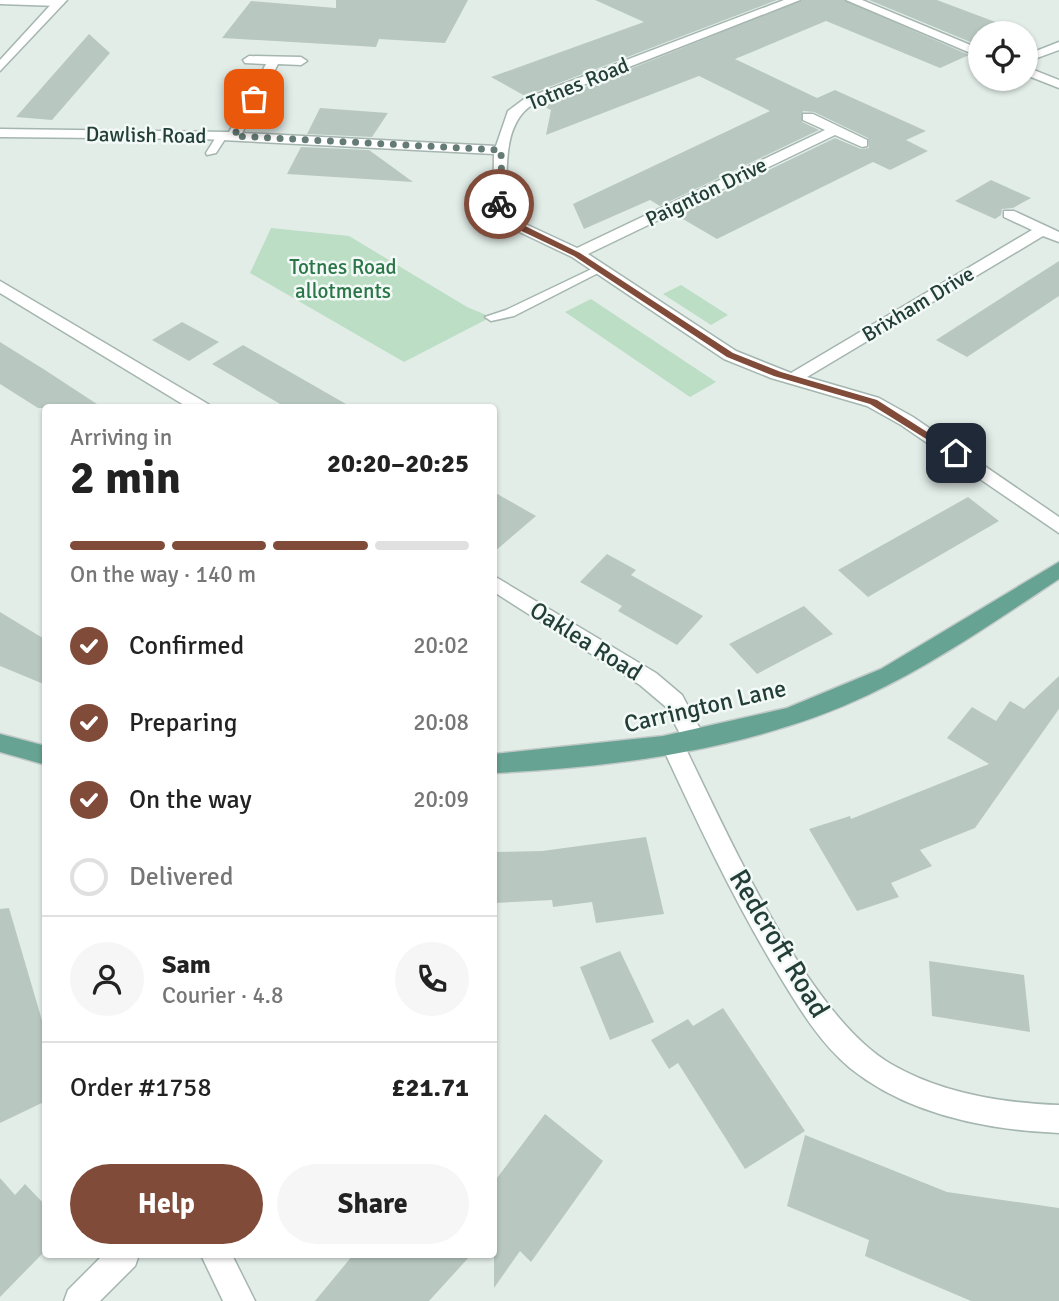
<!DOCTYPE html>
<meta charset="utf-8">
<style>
:root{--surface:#fff;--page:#f6f6f6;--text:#222;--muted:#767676;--line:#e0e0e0;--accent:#814b3a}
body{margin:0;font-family:Signika,sans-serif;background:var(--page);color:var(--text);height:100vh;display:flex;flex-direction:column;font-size:26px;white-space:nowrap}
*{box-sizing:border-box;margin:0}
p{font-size:23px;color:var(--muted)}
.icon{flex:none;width:38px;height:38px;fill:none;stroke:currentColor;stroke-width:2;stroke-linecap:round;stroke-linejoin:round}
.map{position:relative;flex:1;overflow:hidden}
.sheet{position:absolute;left:42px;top:404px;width:455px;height:854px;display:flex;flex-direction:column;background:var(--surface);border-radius:7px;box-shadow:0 2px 5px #0004}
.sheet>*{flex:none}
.buttons{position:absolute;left:968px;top:21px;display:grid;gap:14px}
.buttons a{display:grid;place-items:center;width:70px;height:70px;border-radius:50%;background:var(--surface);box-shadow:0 2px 5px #0004;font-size:35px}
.pin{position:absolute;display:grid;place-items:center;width:60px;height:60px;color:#fff;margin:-30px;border-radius:14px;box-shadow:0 4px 10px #0006}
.courier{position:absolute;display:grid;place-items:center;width:70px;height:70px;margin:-35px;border:5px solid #814b3a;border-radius:50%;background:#fff;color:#222;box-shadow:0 2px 9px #0007}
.summary em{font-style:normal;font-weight:700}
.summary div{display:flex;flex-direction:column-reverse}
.summary{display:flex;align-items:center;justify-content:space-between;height:119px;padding:0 28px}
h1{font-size:46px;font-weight:700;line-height:52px}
.bar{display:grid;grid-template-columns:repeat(4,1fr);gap:10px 7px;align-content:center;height:84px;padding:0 28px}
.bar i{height:9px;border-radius:5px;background:var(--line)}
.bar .active{background:var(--accent)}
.bar p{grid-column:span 4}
.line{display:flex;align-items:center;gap:18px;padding:0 28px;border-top:2px solid var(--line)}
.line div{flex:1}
.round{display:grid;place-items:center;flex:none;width:74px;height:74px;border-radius:37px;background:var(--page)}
ol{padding:0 28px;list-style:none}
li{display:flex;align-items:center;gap:21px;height:77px}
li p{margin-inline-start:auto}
li .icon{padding:7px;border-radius:50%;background:var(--accent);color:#fff;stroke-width:4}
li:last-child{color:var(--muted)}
li i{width:38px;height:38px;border:4px solid var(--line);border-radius:50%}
.button{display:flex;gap:14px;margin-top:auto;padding:14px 28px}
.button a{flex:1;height:80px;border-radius:42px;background:var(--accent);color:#fff;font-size:28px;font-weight:700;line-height:80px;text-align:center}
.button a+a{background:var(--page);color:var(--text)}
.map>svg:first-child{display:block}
.green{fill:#bbdec4}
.building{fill:#b8c8c1}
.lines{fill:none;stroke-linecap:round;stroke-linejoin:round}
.service-casing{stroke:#a5b5af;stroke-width:3}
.minor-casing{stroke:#a5b5af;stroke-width:3}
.tertiary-casing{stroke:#a5b5af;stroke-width:3}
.primary-casing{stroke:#c1c9c7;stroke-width:3}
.service{fill:#fff;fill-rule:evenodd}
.minor{fill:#fff;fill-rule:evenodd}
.tertiary{fill:#fff;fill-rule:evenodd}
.primary{fill:#66a393;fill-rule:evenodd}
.route{fill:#814b3a}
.done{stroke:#657b75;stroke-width:7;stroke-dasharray:0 12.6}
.labels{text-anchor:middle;stroke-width:5;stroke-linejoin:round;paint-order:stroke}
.far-street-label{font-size:21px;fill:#223e37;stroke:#f3f9f6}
.far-park-label{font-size:21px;fill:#2b7648;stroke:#f3f9f6}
.street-label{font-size:24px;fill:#223e37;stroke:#f3f9f6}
.near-street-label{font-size:28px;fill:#223e37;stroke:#f3f9f6}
</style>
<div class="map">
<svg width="1059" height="1301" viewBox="0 0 1059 1301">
<rect width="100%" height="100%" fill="#e2ede8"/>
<!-- green -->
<g class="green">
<path d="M 271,228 L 349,236 L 467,307 L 491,317 L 404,362 L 250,273 Z"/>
<path d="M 681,285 L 728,315 L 711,325 L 663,294 Z"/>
<path d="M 591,299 L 716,382 L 690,397 L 565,312 Z"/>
</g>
<!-- building -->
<g class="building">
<path d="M 336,0 L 468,0 L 445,43 L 379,39 L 376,47 L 222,38 L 251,1 L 336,8 Z"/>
<path d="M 595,0 L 777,0 L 525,96 L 491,77 L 644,22 Z"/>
<path d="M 802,0 L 844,0 L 969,55 L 940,68 L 826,21 L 735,59 L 817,98 L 835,90 L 926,131 L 906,140 L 928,151 L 890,170 L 873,162 L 717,239 L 676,215 L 835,138 L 861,149 L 869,148 L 868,138 L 814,112 L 803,111 L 802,122 L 819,130 L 660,206 L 650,200 L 584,229 L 573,204 L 770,111 L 699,76 L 546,135 L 551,110 L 540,105 Z"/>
<path d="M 869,0 L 937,0 L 1019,31 L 980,33 L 980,46 Z"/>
<path d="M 89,34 L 110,53 L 52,120 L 16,117 Z"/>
<path d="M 320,108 L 388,113 L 372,137 L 307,134 Z"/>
<path d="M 301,147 L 369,150 L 413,182 L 287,174 Z"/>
<path d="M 991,180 L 1031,198 L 1013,208 L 1002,209 L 1001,215 L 995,219 L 955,201 Z"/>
<path d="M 1059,261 L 1059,296 L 967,357 L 936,340 Z"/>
<path d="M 182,322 L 219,342 L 189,361 L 152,340 Z"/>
<path d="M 0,342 L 45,370 L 103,408 L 38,408 L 0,384 Z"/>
<path d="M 243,345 L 353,408 L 287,408 L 212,364 Z"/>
<path d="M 494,492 L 536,516 L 494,552 Z"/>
<path d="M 968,497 L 999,521 L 868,597 L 838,570 Z"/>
<path d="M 607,554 L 636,570 L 631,575 L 703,616 L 677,645 L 618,611 L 622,606 L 580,582 Z"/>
<path d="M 804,606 L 833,634 L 757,674 L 729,644 Z"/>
<path d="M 0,612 L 46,640 L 46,685 L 0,666 Z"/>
<path d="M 1059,676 L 1059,709 L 975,828 L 920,850 L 932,866 L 891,883 L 899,897 L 857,911 L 809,829 L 850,816 L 851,819 L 989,764 L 947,738 L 972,707 L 996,721 L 1010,701 L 1024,709 Z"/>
<path d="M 646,837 L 664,914 L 596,923 L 592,902 L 553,907 L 552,900 L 494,903 L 494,852 L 542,851 Z"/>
<path d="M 9,908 L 46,1034 L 46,1101 L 0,1123 L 0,909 Z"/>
<path d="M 620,951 L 654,1022 L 610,1040 L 580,967 Z"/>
<path d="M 929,961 L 1024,975 L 1030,1032 L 932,1016 Z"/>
<path d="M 723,1008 L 805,1131 L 745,1169 L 678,1063 L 669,1069 L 651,1040 L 688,1019 L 693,1026 Z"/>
<path d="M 545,1114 L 603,1161 L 531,1262 L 520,1251 L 494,1288 L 494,1182 Z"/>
<path d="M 805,1135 L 947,1192 L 1059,1208 L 1059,1301 L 971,1301 L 865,1256 L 869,1240 L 787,1206 Z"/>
<path d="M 0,1178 L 15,1195 L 25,1184 L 46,1206 L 46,1250 L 0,1297 Z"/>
<path d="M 353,1255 L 471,1255 L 429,1301 L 315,1301 Z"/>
</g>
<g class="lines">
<!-- service casing -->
<g class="service-casing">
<g id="service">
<path d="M 222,133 L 227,136 L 216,153 L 207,155 L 206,153 L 218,134 Z"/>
<path d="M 598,266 L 602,267 L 602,271 L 514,316 L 491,321 L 485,317 L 506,310 Z"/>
</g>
</g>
<!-- minor casing -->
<g class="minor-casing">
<g id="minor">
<path d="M 0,0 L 59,0 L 64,3 L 58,6 L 0,4 Z"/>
<path d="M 784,0 L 800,0 L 532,105 C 501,125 507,176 507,210 L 519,221 L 577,248 L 825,130 L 803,120 L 803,114 L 813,114 L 867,140 L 867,146 L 862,147 L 835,135 L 588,254 L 736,351 L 791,373 L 1032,230 L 1004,217 L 1004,211 L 1014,211 L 1059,232 L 1059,242 L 1043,236 L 807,377 L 879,398 L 913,417 L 1059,517 L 1059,533 L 901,425 L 867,406 L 771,378 L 724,359 L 572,257 L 509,227 L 493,211 L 494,154 L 203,139 L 0,137 L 0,129 L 229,132 L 266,64 L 245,63 L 243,60 L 249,56 L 301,57 L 307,61 L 301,65 L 278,64 L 242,133 L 496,146 L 508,111 L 524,99 Z"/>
<path d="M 846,0 L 862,0 L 980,49 L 980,57 Z"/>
<path d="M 1059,42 L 1059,50 L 1026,62 L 1026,55 Z"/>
<path d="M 1026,67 L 1059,80 L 1059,88 L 1026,75 Z"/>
<path d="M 0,281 L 208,404 L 211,408 L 189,408 L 0,293 Z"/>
<path d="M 494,576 L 656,673 L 682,695 L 706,740 L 703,747 L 695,749 L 687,747 L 666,707 L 640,685 L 494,592 Z"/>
<path d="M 672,735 L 680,737 C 725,827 805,1014 891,1064 C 941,1093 1001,1103 1059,1105 L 1059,1133 C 987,1130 907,1114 850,1068 C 820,1043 799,1008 779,975 C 734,901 697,822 661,744 L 664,737 Z"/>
<path d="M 103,1255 L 139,1255 L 135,1266 L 100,1301 L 64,1301 L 68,1290 Z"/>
</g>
</g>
<!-- tertiary casing -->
<g class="tertiary-casing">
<g id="tertiary">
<path d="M 55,0 L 67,0 L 0,71 L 0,60 Z"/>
<path d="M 201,1255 L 232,1255 L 255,1301 L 223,1301 Z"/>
</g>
</g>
<!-- primary casing -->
<g class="primary-casing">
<g id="primary">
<path d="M 1059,562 L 1059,579 C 997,620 935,663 868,695 C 754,749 618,767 494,773 L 494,754 L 663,736 L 787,708 L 881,669 Z"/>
<path d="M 0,734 L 46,746 L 46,765 L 0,752 Z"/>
</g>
</g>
<!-- service -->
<use href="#service" class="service"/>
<!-- minor -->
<use href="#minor" class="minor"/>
<!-- tertiary -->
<use href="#tertiary" class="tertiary"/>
<!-- primary -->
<use href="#primary" class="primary"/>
</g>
<!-- route -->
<path class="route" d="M 499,202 L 508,216 L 517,222 L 580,253 L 733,353 L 781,372 L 877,400 L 960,453 L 952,455 L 870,404 L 774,376 L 727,357 L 574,256 L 511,226 L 502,219 L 495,204 Z"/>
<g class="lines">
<!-- done -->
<path class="done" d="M 254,99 L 234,136 L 501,150 L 502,197 L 499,204"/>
</g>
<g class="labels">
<!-- far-street labels -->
<g class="far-street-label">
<text transform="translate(578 84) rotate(-22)" y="7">Totnes Road</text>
<text transform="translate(146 135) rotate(1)" y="7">Dawlish Road</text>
<text transform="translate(706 192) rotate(-26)" y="7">Paignton Drive</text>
<text transform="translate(918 304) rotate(-31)" y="7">Brixham Drive</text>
</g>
<!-- far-park labels -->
<g class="far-park-label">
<text x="343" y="274">Totnes Road<tspan x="343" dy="24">allotments</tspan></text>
</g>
<!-- street labels -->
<g class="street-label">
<text transform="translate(586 641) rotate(32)" y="8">Oaklea Road</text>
<text transform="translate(705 706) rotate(-13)" y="8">Carrington Lane</text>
</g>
<!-- near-street labels -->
<g class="near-street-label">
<text transform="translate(780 943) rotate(59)" y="10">Redcroft Road</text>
</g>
</g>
</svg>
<div class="buttons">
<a><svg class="icon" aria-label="locate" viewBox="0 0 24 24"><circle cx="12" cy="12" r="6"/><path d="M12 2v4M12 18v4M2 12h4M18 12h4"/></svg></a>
</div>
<div class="pin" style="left:254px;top:99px;background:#ea580c"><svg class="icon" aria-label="bag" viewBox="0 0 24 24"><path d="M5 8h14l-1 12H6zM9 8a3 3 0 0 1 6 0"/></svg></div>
<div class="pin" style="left:956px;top:453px;background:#1f2937"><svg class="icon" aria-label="home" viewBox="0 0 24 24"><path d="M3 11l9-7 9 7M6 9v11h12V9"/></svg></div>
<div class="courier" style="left:499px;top:204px"><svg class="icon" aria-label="bike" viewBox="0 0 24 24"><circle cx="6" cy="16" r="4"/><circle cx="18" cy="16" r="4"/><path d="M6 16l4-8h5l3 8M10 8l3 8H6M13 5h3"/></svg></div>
<section class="sheet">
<div class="summary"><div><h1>2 min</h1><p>Arriving in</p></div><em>20:20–20:25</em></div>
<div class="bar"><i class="active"></i><i class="active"></i><i class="active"></i><i></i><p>On the way · 140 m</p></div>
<ol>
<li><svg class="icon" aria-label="check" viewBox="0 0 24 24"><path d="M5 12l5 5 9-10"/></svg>Confirmed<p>20:02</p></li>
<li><svg class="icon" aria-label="check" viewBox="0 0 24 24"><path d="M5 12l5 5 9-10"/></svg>Preparing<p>20:08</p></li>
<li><svg class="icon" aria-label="check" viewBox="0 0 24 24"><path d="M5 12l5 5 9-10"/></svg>On the way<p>20:09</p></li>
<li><i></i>Delivered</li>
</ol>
<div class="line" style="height:126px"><a class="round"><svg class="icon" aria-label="person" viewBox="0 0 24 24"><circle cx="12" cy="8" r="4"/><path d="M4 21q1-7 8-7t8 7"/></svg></a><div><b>Sam</b><p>Courier · 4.8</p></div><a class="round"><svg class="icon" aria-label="phone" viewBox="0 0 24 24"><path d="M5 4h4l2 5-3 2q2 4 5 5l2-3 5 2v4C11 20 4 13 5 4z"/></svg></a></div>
<div class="line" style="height:91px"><div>Order #1758</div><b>£21.71</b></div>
<div class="button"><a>Help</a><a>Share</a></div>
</section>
</div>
